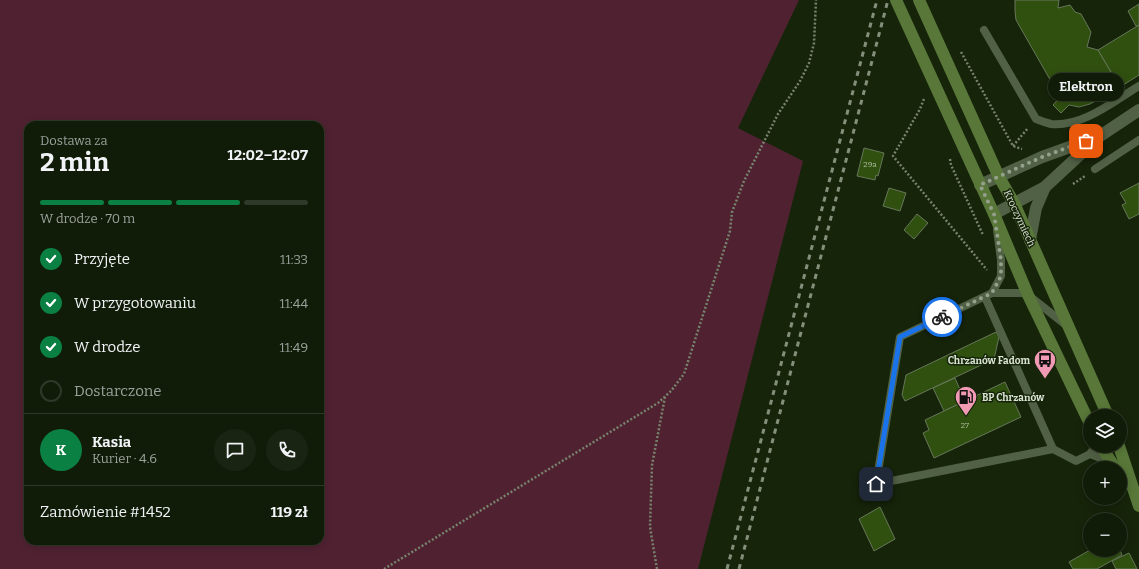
<!DOCTYPE html>
<html lang="pl">
<meta charset="utf-8">
<style>
:root{--surface:#101b08;--page:#192412;--text:#f1f3f6;--muted:#9ca19c;--line:#303929;--accent:#0b8043}
body{margin:0;font-family:Bitter,serif;background:var(--page);color:var(--text);height:100vh;display:flex;flex-direction:column;font-size:15px;white-space:nowrap}
*{box-sizing:border-box;margin:0}
p{font-size:13px;color:var(--muted)}
.icon{flex:none;width:22px;height:22px;fill:none;stroke:currentColor;stroke-width:2;stroke-linecap:round;stroke-linejoin:round}
.map{position:relative;flex:1;overflow:hidden}
.panel{position:absolute;left:24px;top:121px;width:300px;height:424px;display:flex;flex-direction:column;background:var(--surface);border-radius:12px;box-shadow:0 2px 10px #0003,0 0 0 1px var(--line)}
.panel>*{flex:none}
.buttons{position:absolute;left:1083px;top:409px;display:grid;gap:8px}
.buttons a{display:grid;place-items:center;width:44px;height:44px;border-radius:50%;background:var(--surface);box-shadow:0 2px 10px #0003,0 0 0 1px var(--line);font-size:20px}
.pin{position:absolute;display:grid;place-items:center;width:34px;height:34px;color:#fff;margin:-17px;border-radius:8px;box-shadow:0 2px 6px #0006}
.courier{position:absolute;display:grid;place-items:center;width:40px;height:40px;margin:-20px;border:3px solid #1a73e8;border-radius:50%;background:#fff;color:#222;box-shadow:0 1px 5px #0007}
.bubble{position:absolute;height:28px;border-radius:14px;background:var(--surface);box-shadow:0 2px 10px #0003,0 0 0 1px var(--line);font-size:13px;font-weight:700;line-height:28px;text-align:center}
.overview em{font-style:normal;font-weight:700}
.overview div{display:flex;flex-direction:column-reverse}
.overview{display:flex;align-items:center;justify-content:space-between;height:68px;padding:0 16px}
h1{font-size:26px;font-weight:700;line-height:30px}
.bar{display:grid;grid-template-columns:repeat(4,1fr);gap:6px 4px;align-content:center;height:48px;padding:0 16px}
.bar i{height:5px;border-radius:3px;background:var(--line)}
.bar .current{background:var(--accent)}
.bar p{grid-column:span 4}
.line{display:flex;align-items:center;gap:10px;padding:0 16px;border-top:1px solid var(--line)}
.line div{flex:1}
.round{display:grid;place-items:center;flex:none;width:42px;height:42px;border-radius:21px;background:var(--page)}
ol{padding:0 16px;list-style:none}
li{display:flex;align-items:center;gap:12px;height:44px}
li p{margin-inline-start:auto}
li .icon{padding:4px;border-radius:50%;background:var(--accent);color:#fff;stroke-width:4}
li:last-child{color:var(--muted)}
li i{width:22px;height:22px;border:2px solid var(--line);border-radius:50%}
.map>svg:first-child{display:block}
.green{fill:#502231;fill-rule:evenodd}
.building{fill:#305010;stroke:#66775a}
.lines{fill:none;stroke-linecap:round;stroke-linejoin:round}
.path{stroke:#77836d;stroke-width:2.5;stroke-dasharray:2 2;stroke-linecap:butt}
.lane{stroke:#516145;stroke-width:8}
.street{stroke:#516145;stroke-width:12}
.secondary{stroke:#587738;stroke-width:12}
.rail{stroke:#84907b;stroke-width:3;stroke-dasharray:5 5;stroke-linecap:butt}
.done{stroke:#95a18d;stroke-width:4;stroke-dasharray:0 7.2}
.route{stroke:#1a73e8;stroke-width:5}
.labels{text-anchor:middle;stroke-width:3;stroke-linejoin:round;paint-order:stroke}
.number-label{font-size:8px;fill:#b0bfa2}
.street-label{font-size:10px;fill:#dae4d3;stroke:#16240a}
.poi-label{font-size:10px;font-weight:bold;fill:#dae4d3;stroke:#16240a;text-anchor:end}
</style>
<div class="map">
<svg width="1139" height="569" viewBox="0 0 1139 569">
<rect width="100%" height="100%" fill="#16240a"/>
<!-- green -->
<path class="green" d="M 0,0 L 799,0 L 738,128 L 803,161 L 698,569 L 0,569 ZM 28,125 L 320,125 L 320,541 L 28,541 Z"/>
<!-- building -->
<g class="building">
<path d="M 1015,0 L 1059,0 L 1058,8 L 1070,5 L 1075,12 L 1081,14 L 1091,32 L 1087,47 L 1098,50 L 1120,87 L 1090,104 L 1079,107 L 1069,105 L 1061,113 L 1053,105 L 1060,97 L 1016,20 L 1015,11 Z"/>
<path d="M 1139,4 L 1139,25 L 1136,26 L 1128,11 Z"/>
<path d="M 1139,25 L 1139,75 L 1120,87 L 1098,50 Z"/>
<path d="M 864,148 L 884,153 L 878,176 L 876,175 L 875,180 L 857,176 Z"/>
<path d="M 1139,183 L 1139,214 L 1129,219 L 1122,205 L 1126,203 L 1120,193 Z"/>
<path d="M 889,188 L 906,193 L 900,211 L 883,206 Z"/>
<path d="M 917,214 L 928,223 L 914,239 L 904,230 Z"/>
<path d="M 996,332 L 999,337 L 994,359 L 905,401 L 902,395 L 906,375 Z"/>
<path d="M 955,378 L 965,401 L 944,411 L 933,388 Z"/>
<path d="M 1005,382 L 1021,417 L 934,458 L 923,433 L 929,430 L 925,420 Z"/>
<path d="M 880,507 L 895,539 L 874,551 L 859,519 Z"/>
<path d="M 1090,550 L 1120,550 L 1122,555 L 1097,569 L 1073,569 L 1069,562 Z"/>
<path d="M 1129,553 L 1137,569 L 1116,569 L 1112,561 Z"/>
</g>
<g class="lines">
<!-- path -->
<g class="path">
<path d="M 961,52 L 1013,146 L 1022,149"/>
<path d="M 924,99 L 920,109 L 893,156 L 987,270"/>
<path d="M 1013,146 L 1028,128"/>
<path d="M 950,159 L 951,165 L 983,235"/>
<path d="M 1073,184 L 1085,176"/>
<path d="M 384,569 L 658,403 L 671,391 L 684,374 L 730,231 L 732,212 L 744,181 L 778,114 L 800,81 L 809,63 L 814,43 L 816,0"/>
<path d="M 657,569 L 650,527 L 652,465 L 665,397"/>
</g>
<!-- lane -->
<g class="lane">
<path d="M 984,30 L 1036,119 C 1041,121 1047,123 1051,124 C 1083,127 1114,101 1139,86"/>
<path d="M 1095,169 L 1139,140"/>
<path d="M 992,293 L 1001,276 L 1001,260 L 997,230"/>
<path d="M 985,297 L 1053,449"/>
<path d="M 1066,325 L 1028,295 L 1022,293 L 992,293 L 900,337 L 876,484 L 1053,449 L 1076,461 L 1090,454 L 1096,446"/>
<path d="M 1090,454 L 1111,462"/>
</g>
<!-- street -->
<g class="street">
<path d="M 980,185 L 1042,157 L 1095,138"/>
<path d="M 994,214 L 1045,187 L 1100,136 L 1139,110"/>
<path d="M 1030,240 L 1036,208 L 1045,187"/>
</g>
<!-- secondary -->
<g class="secondary">
<path d="M 896,0 L 994,214 L 1028,295 L 1090,424"/>
<path d="M 919,0 L 999,177 L 1014,203 L 1108,416"/>
<path d="M 1101,446 L 1115,468"/>
<path d="M 1119,446 L 1139,506"/>
</g>
<!-- rail -->
<g class="rail">
<path d="M 727,569 L 877,0"/>
<path d="M 739,569 L 888,0"/>
</g>
</g>
<g class="lines">
<!-- done -->
<path class="done" d="M 942,317 L 992,293 L 1001,276 L 1001,260 L 994,214 L 980,185 L 1042,157 L 1086,141"/>
<!-- route -->
<path class="route" d="M 876,484 L 900,337 L 942,317"/>
</g>
<!-- icons -->
<defs>
<g id="bus-pin" transform="scale(1.15)"><path d="M0 17L-7.5 6A9.5 9.5 0 1 1 7.5 6Z" fill="#f19ab3" stroke="#16240a"/><path d="M-5-6H5V4H4V6H2V4H-2V6H-4V4H-5ZM-3.5-4V0h7V-4ZM-3.5 1.2v1.5H-2V1.2ZM2 1.2v1.5H3.5V1.2Z" fill="#111"/></g>
<g id="fuel-pin" transform="scale(1.15)"><path d="M0 17L-7.5 6A9.5 9.5 0 1 1 7.5 6Z" fill="#f19ab3" stroke="#16240a"/><path d="M-5.5-6h7V0h2V4h1.3V-2.5L3-4.5l.8-.8L6-3V5H2.5V1h-1V6h-7ZM-4.2-4.7v3.2H.2V-4.7Z" fill="#111"/></g>
</defs>
<g fill-rule="evenodd">
<use href="#bus-pin" x="1045" y="360"/>
<use href="#fuel-pin" x="966" y="397"/>
</g>
<g class="labels">
<!-- number labels -->
<g class="number-label">
<text x="870" y="167">29a</text>
<text x="965" y="428">27</text>
</g>
<!-- street labels -->
<g class="street-label">
<text transform="translate(1020 218) rotate(65)" y="4">Kroczymiech</text>
</g>
<!-- poi labels -->
<g class="poi-label">
<text x="1030" y="364">Chrzanów Fadom</text>
<text x="982" y="401" text-anchor="start">BP Chrzanów</text>
</g>
</g>
</svg>
<div class="buttons">
<a><svg class="icon" aria-label="layers" viewBox="0 0 24 24"><path d="M12 4l9 5-9 5-9-5zM3 14l9 5 9-5"/></svg></a>
<a>+</a>
<a>−</a>
</div>
<div class="pin" style="left:1086px;top:141px;background:#ea580c"><svg class="icon" aria-label="bag" viewBox="0 0 24 24"><path d="M5 8h14l-1 12H6zM9 8a3 3 0 0 1 6 0"/></svg></div>
<div class="pin" style="left:876px;top:484px;background:#1f2937"><svg class="icon" aria-label="home" viewBox="0 0 24 24"><path d="M3 11l9-7 9 7M6 9v11h12V9"/></svg></div>
<div class="courier" style="left:942px;top:317px"><svg class="icon" aria-label="bike" viewBox="0 0 24 24"><circle cx="6" cy="16" r="4"/><circle cx="18" cy="16" r="4"/><path d="M6 16l4-8h5l3 8M10 8l3 8H6M13 5h3"/></svg></div>
<div class="bubble" style="left:1048px;top:73px;width:76px">Elektron</div>
<section class="panel">
<div class="overview"><div><h1>2 min</h1><p>Dostawa za</p></div><em>12:02–12:07</em></div>
<div class="bar"><i class="current"></i><i class="current"></i><i class="current"></i><i></i><p>W drodze · 70 m</p></div>
<ol>
<li><svg class="icon" aria-label="check" viewBox="0 0 24 24"><path d="M5 12l5 5 9-10"/></svg>Przyjęte<p>11:33</p></li>
<li><svg class="icon" aria-label="check" viewBox="0 0 24 24"><path d="M5 12l5 5 9-10"/></svg>W przygotowaniu<p>11:44</p></li>
<li><svg class="icon" aria-label="check" viewBox="0 0 24 24"><path d="M5 12l5 5 9-10"/></svg>W drodze<p>11:49</p></li>
<li><i></i>Dostarczone</li>
</ol>
<div class="line" style="height:72px"><b class="round" style="background:var(--accent);color:#fff">K</b><div><b>Kasia</b><p>Kurier · 4.6</p></div><a class="round"><svg class="icon" aria-label="chat" viewBox="0 0 24 24"><path d="M4 5h16v11H9l-5 4z"/></svg></a><a class="round"><svg class="icon" aria-label="phone" viewBox="0 0 24 24"><path d="M5 4h4l2 5-3 2q2 4 5 5l2-3 5 2v4C11 20 4 13 5 4z"/></svg></a></div>
<div class="line" style="height:52px"><div>Zamówienie #1452</div><b>119 zł</b></div>
</section>
</div>
